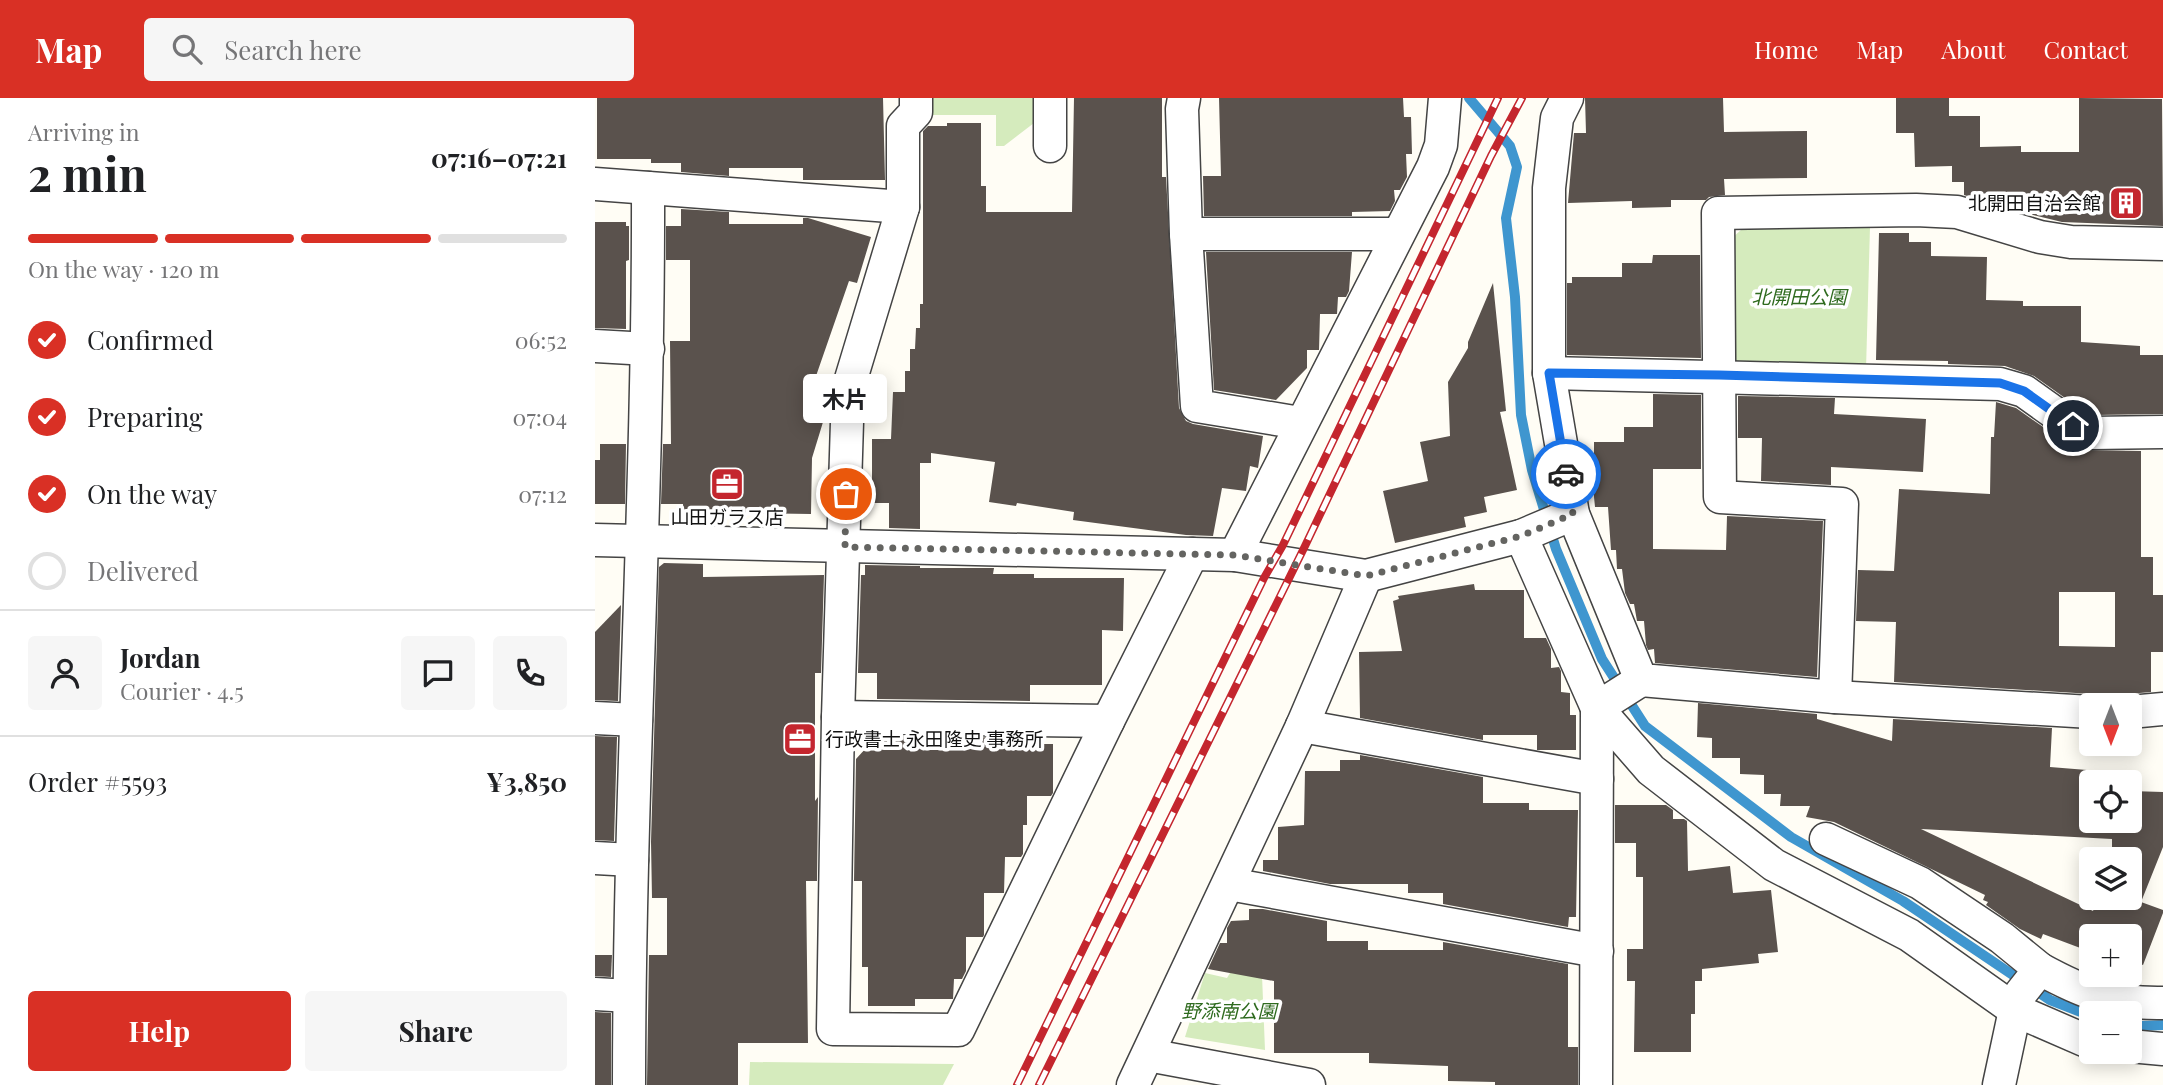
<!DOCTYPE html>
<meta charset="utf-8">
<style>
:root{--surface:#fff;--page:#f6f6f6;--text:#202124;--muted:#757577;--line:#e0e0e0;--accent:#d93025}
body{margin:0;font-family:"Playfair Display","Noto Sans JP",serif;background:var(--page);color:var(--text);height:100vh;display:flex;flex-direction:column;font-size:26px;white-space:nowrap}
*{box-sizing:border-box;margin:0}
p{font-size:23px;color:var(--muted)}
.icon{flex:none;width:38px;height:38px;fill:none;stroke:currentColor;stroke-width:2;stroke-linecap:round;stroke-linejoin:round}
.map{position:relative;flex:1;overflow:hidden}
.drawer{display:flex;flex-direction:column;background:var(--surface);width:595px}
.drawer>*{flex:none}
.needle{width:46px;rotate:180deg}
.controls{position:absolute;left:1484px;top:595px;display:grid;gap:14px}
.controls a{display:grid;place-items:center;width:63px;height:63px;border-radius:7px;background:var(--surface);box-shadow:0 4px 18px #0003;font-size:35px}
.pin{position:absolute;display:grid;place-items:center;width:60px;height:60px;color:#fff;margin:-30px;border:4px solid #fff;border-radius:50%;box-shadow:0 2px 7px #0007}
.courier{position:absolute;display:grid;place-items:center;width:70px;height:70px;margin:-35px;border:5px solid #1a73e8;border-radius:50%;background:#fff;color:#222;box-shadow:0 2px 9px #0007}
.bubble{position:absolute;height:49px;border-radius:7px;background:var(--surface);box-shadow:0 4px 18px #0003;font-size:23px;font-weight:700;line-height:49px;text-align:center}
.head em{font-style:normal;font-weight:700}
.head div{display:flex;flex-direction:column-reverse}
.head{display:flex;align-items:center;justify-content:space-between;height:119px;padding:0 28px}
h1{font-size:46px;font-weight:700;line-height:52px}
.bar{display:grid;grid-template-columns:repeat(4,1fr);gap:10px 7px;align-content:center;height:84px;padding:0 28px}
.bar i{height:9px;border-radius:5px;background:var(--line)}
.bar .on{background:var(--accent)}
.bar p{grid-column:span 4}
.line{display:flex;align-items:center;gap:18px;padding:0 28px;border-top:2px solid var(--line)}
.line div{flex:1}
.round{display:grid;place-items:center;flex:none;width:74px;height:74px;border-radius:7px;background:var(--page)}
ol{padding:0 28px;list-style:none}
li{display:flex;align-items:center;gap:21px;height:77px}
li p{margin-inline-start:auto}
li .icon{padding:7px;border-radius:50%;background:var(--accent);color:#fff;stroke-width:4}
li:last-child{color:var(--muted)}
li i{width:38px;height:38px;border:4px solid var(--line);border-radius:50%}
.button{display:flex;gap:14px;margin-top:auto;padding:14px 28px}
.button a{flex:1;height:80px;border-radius:7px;background:var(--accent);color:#fff;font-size:28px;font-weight:700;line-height:80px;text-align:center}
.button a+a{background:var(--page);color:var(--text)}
header{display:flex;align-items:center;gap:42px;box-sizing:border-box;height:98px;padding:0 35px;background:var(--accent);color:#fff}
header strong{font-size:33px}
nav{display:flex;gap:38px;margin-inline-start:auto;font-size:24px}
.search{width:490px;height:63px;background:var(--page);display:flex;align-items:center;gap:18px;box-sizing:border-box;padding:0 24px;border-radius:7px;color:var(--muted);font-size:26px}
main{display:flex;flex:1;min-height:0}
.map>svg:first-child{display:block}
.green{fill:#d5ebbd}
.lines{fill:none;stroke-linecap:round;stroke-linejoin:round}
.stream{stroke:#3f96cf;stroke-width:10}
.building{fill:#5a524d;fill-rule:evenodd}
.minor-casing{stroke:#444;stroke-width:35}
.minor{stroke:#fff;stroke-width:32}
.rail-casing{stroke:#c4262e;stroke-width:8}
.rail{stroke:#fff;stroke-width:5;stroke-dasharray:16;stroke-linecap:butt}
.done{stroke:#646461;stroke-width:7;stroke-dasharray:0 12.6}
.route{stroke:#1a73e8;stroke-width:9}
.labels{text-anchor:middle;stroke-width:7;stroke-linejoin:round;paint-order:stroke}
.poi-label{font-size:19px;fill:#111;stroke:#fff;text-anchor:end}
.park-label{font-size:19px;font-style:italic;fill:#2f6b1f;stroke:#fff}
</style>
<header>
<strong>Map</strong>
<div class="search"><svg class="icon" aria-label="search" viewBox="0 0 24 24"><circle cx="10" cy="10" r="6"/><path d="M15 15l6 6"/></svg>Search here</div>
<nav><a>Home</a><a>Map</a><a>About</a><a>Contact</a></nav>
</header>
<main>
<section class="drawer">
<div class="head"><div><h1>2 min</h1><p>Arriving in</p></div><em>07:16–07:21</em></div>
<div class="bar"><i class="on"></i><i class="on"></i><i class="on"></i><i></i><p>On the way · 120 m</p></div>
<ol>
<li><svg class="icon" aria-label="check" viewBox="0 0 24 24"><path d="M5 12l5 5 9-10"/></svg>Confirmed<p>06:52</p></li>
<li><svg class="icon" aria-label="check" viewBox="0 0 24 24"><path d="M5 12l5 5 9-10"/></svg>Preparing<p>07:04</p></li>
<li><svg class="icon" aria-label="check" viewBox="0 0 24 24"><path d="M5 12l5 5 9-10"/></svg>On the way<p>07:12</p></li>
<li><i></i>Delivered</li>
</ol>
<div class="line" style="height:126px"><a class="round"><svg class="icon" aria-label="person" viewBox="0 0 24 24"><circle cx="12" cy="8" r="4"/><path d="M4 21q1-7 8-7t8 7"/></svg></a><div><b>Jordan</b><p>Courier · 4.5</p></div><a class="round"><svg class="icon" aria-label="chat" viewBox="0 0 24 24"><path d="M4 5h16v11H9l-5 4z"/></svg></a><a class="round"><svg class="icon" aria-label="phone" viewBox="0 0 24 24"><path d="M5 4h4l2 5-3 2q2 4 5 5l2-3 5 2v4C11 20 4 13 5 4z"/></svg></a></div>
<div class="line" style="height:91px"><div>Order #5593</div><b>¥3,850</b></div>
<div class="button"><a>Help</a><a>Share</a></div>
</section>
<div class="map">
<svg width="1568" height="987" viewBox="0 0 1568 987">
<rect width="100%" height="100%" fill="#fffdf5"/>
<!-- green -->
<g class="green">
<path d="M 335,0 L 439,0 L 439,25 L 409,48 L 401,48 L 401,17 L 335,17 Z"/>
<path d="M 1275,129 L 1271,272 L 1136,265 L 1135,142 L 1147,131 Z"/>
<path d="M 610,875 L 632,880 L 635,875 L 667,877 L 670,952 L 590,939 Z"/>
<path d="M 155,964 L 359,966 L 348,987 L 154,987 Z"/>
</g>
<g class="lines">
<!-- stream -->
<g class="stream">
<path d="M 874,0 L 915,48 L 922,69 L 911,120 L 920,199 L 926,317 L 937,372 L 961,451 L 1007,561 L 1050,628 L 1196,739 L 1308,803 L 1455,902 L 1496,918"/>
<path d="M 1535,926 L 1547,928 L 1568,927"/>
</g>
</g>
<!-- building -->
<g class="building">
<path d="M 2,0 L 288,0 L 290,82 L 208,82 L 208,70 L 134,70 L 134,78 L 86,74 L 86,65 L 56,65 L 56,61 L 2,61 Z"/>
<path d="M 479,0 L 567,0 L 567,79 L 571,79 L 584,310 L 591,323 L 598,326 L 668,338 L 663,370 L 655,368 L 651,393 L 627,390 L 618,438 L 591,437 L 478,422 L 479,414 L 422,405 L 421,408 L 394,404 L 400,364 L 336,355 L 336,365 L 325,365 L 325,431 L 294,430 L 294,405 L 277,405 L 277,341 L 296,341 L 298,294 L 310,294 L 310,273 L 315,273 L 315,251 L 320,251 L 321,230 L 325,230 L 325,206 L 328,206 L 328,33 L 333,28 L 352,28 L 352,25 L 386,25 L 386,88 L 391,88 L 391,114 L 477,114 Z"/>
<path d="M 624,0 L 808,0 L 809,19 L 816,19 L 817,56 L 811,56 L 812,79 L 805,92 L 799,92 L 800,103 L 795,113 L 757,114 L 757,118 L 609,118 L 608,78 L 626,78 Z"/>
<path d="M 990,0 L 1128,0 L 1129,34 L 1212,33 L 1212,80 L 1129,81 L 1130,97 L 1114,99 L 1111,102 L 1076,102 L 1076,109 L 1037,110 L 1037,103 L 973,105 L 979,35 L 991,35 Z"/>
<path d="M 1301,0 L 1354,0 L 1354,18 L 1385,18 L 1385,49 L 1426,48 L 1426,54 L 1484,54 L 1484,0 L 1567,1 L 1568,128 L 1467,124 L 1425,114 L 1425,104 L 1421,104 L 1421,100 L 1382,101 L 1369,97 L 1369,84 L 1357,84 L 1357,68 L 1320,69 L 1319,35 L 1301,35 Z"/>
<path d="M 86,111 L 134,114 L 134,126 L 208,126 L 208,120 L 213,120 L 276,139 L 262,185 L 254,183 L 221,278 L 223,278 L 214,305 L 232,311 L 217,360 L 216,416 L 88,414 L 88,406 L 66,406 L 68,346 L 76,346 L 75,243 L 95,243 L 95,162 L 71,162 L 71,128 L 86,128 Z"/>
<path d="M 0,124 L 31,124 L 31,128 L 34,128 L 34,162 L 31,163 L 31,231 L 0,230 Z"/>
<path d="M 1284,135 L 1314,135 L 1314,144 L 1336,144 L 1336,158 L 1392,159 L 1391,202 L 1428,203 L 1428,208 L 1486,208 L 1486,244 L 1545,248 L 1545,257 L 1568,257 L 1568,316 L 1499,317 L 1487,312 L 1439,278 L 1410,268 L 1353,266 L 1353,263 L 1281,262 Z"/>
<path d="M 611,154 L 757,154 L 754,193 L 751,199 L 743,199 L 742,216 L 725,216 L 724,252 L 712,252 L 712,270 L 681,302 L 619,292 Z"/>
<path d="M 1058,157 L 1105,157 L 1106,260 L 972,257 L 972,185 L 977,185 L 977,179 L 1027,179 L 1027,165 L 1057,165 Z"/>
<path d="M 898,185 L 911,313 L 905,314 L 922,392 L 889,399 L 892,414 L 869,419 L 871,429 L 800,445 L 788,393 L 833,383 L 825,344 L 855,338 L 853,284 L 873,250 L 873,244 Z"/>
<path d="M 1058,296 L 1106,297 L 1106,371 L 1058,371 L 1058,451 L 1131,452 L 1132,418 L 1228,423 L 1222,579 L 1060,565 L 1059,551 L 1053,552 L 1051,547 L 1049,523 L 1042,523 L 1039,506 L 1035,506 L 1030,495 L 1027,471 L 1022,471 L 1021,452 L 1016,452 L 1013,409 L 1000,409 L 999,399 L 999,344 L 1029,344 L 1029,329 L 1058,329 Z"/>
<path d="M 1143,298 L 1240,300 L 1239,316 L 1331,321 L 1328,374 L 1236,369 L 1236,387 L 1166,383 L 1167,340 L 1143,340 Z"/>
<path d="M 1401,304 L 1421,310 L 1468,343 L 1489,352 L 1546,353 L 1546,459 L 1558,459 L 1558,497 L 1568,497 L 1568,554 L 1556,554 L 1556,594 L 1533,596 L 1525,599 L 1520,604 L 1511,603 L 1505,598 L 1497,596 L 1299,584 L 1301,524 L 1261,523 L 1263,472 L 1299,473 L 1304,391 L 1395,396 L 1396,339 L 1399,339 ZM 1464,494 L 1520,494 L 1520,549 L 1464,548 Z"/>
<path d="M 5,346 L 31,346 L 30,406 L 0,406 L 0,362 L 5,362 Z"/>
<path d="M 69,465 L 108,466 L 108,479 L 229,477 L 226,575 L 220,575 L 220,703 L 223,699 L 222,783 L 211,783 L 213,945 L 143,945 L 143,987 L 52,987 L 54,857 L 72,857 L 72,800 L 57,800 L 56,744 L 64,469 Z"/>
<path d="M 270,467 L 325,468 L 325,470 L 399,470 L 398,476 L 439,476 L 439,480 L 529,480 L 528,533 L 507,532 L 507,587 L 435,587 L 435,603 L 282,601 L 282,575 L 263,575 L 266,477 L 270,477 Z"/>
<path d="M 879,486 L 880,492 L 929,492 L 929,540 L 951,540 L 956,551 L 956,570 L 964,569 L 966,573 L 966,594 L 975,595 L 975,617 L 981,617 L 981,652 L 942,652 L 942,637 L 888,637 L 888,642 L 765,620 L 764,554 L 807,553 L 798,503 L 804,501 L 803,498 Z"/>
<path d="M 26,507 L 23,603 L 0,602 L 0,534 Z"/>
<path d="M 1103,605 L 1222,616 L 1222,621 L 1297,643 L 1298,621 L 1457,630 L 1455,669 L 1492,672 L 1491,688 L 1496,689 L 1496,723 L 1535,723 L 1535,693 L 1568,694 L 1568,749 L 1546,804 L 1568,812 L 1568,815 L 1548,867 L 1535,862 L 1535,838 L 1496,838 L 1496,854 L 1448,836 L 1446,841 L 1425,831 L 1391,807 L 1393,804 L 1388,802 L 1390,797 L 1239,724 L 1211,719 L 1215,708 L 1185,708 L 1186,696 L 1169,696 L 1169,677 L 1145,676 L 1145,660 L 1117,660 L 1117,640 L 1102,639 ZM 1326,731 L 1517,741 L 1517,761 L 1535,761 L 1535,800 L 1503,800 L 1498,813 Z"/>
<path d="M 0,638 L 22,639 L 19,743 L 0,742 Z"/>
<path d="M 282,638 L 435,640 L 435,646 L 458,646 L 458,695 L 456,698 L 432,698 L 432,727 L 428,727 L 428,756 L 426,759 L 410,759 L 409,795 L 389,795 L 389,837 L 388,839 L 371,839 L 371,873 L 367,881 L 359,881 L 358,901 L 320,901 L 320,908 L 273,908 L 273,869 L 267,869 L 267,783 L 259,783 L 261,661 Z"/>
<path d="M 765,657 L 888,679 L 888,705 L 934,705 L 934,712 L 983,712 L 981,819 L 974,819 L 973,829 L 848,806 L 848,795 L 813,795 L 813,786 L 735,786 L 668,773 L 668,762 L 683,762 L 683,729 L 709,727 L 710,673 L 745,673 L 745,662 L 765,662 Z"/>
<path d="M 1020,707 L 1071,707 L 1078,712 L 1078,721 L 1089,721 L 1092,723 L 1093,773 L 1135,768 L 1138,795 L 1176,792 L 1183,854 L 1163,856 L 1164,865 L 1107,871 L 1107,883 L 1100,883 L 1100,916 L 1096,916 L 1096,954 L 1039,954 L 1040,883 L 1032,883 L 1032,851 L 1048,851 L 1048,779 L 1041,779 L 1041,745 L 1020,745 Z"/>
<path d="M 654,811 L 668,811 L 732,823 L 732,843 L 773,843 L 773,852 L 848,852 L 848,844 L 973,866 L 973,949 L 983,949 L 983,987 L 900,987 L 900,984 L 853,983 L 853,968 L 774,965 L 774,955 L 679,955 L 679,883 L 613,871 L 625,845 L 632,845 L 632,830 L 636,823 L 654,822 Z"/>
<path d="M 0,857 L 17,857 L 16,879 L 0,878 Z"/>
<path d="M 0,914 L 16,915 L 16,987 L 0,987 Z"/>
</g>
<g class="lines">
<!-- minor casing -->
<g class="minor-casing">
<g id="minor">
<path d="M 321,0 L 321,14 L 308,28 L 308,109 L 253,291 L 243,619 L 238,931 L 363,932 L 513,623 L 597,456"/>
<path d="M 455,0 L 455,48"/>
<path d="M 589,0 L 587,11 L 591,136 L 602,308 L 705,325"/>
<path d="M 972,0 L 962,20 L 954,90 L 954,275 L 978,416 L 1046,582 L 1240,599 L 1496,614"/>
<path d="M 0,86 L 308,109"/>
<path d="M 591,136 L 803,136"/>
<path d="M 0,248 L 53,251"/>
<path d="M 954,275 L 1405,286 L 1429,293 L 1478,328 L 1496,335 L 1568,334"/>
<path d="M 926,438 L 1002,610 L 1056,672 L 1179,767 L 1314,837 L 1420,912 L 1496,945"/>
<path d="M 0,442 L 640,457 L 771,478 L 926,438 L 978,416"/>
<path d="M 640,457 L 838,69 L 846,47 L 850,0"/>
<path d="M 1240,599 L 1247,406 L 1125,399 L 1123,115 L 1321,112 L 1362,114 L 1445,139 L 1476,144 L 1568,146"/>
<path d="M 1535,614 L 1568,611"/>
<path d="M 243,619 L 513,623"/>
<path d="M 0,620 L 41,622"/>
<path d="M 707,628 L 1002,681"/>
<path d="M 1231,741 L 1325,785 L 1407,840 L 1445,871"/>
<path d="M 0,760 L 37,762"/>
<path d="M 634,786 L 1002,853"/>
<path d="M 0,896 L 34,898"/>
<path d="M 1535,948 L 1568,951"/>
<path d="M 553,957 L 714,987"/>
<path d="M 34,987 C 34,688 54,389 53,90"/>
<path d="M 538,987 L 707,628 L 771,478"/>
<path d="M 1001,987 L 1002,610 L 1046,582"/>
<path d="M 1404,987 L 1420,912 L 1426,895 L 1445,871 C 1489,895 1517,906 1568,905"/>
</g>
</g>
<!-- minor -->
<use href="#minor" class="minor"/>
<!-- rail casing -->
<g class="rail-casing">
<g id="rail">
<path d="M 422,987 L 669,480 L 688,447 L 903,0"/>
<path d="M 444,987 L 710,448 L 896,58 L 927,0"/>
</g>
</g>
<!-- rail -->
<use href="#rail" class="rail"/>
</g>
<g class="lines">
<!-- done -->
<path class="done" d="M 251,396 L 250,449 L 640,457 L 771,478 L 926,438 L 978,416 L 971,376"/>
<!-- route -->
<path class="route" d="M 971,376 L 954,275 L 1124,277 L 1405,285 L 1429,293 L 1478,328"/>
</g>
<!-- icons -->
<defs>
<g id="building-square" transform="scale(1.75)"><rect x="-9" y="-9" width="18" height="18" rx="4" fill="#c4262e" stroke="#fff"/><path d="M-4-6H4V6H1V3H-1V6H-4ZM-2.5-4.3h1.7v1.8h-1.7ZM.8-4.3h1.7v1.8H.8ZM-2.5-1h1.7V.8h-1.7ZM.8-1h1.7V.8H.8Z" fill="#fff"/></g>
<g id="office-square" transform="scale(1.75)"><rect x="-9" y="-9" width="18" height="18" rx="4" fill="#c4262e" stroke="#fff"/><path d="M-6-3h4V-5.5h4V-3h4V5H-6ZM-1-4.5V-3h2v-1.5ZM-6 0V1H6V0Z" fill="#fff"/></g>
</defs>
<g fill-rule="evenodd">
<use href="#building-square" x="1531" y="105"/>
<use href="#office-square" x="132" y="386"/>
<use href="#office-square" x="205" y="641"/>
</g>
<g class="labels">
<!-- poi labels -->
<g class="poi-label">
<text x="1506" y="112">北開田自治会館</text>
<text x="132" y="426" text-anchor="middle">山田ガラス店</text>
<text x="230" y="648" text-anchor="start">行政書士 永田隆史 事務所</text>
</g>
<!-- park labels -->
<g class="park-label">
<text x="1204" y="206">北開田公園</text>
<text x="634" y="920">野添南公園</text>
</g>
</g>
</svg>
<div class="controls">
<a><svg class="needle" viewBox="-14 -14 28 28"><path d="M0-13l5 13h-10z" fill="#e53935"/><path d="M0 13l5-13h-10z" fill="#757577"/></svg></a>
<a><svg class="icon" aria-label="locate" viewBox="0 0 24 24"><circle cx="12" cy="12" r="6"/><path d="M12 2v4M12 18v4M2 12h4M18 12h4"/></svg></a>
<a><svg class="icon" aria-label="layers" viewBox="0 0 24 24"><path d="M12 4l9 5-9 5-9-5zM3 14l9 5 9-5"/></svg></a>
<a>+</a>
<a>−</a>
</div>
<div class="pin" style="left:251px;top:396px;background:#ea580c"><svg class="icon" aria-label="bag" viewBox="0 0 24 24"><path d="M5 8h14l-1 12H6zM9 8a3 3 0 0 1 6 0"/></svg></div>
<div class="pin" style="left:1478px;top:328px;background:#1f2937"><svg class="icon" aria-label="home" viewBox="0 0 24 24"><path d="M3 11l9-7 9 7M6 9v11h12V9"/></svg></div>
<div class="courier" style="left:971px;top:376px"><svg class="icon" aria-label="car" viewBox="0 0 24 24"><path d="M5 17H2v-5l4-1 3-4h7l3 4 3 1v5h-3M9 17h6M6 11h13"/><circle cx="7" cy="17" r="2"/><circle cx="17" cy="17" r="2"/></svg></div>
<div class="bubble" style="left:208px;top:276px;width:84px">木片</div>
</div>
</main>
